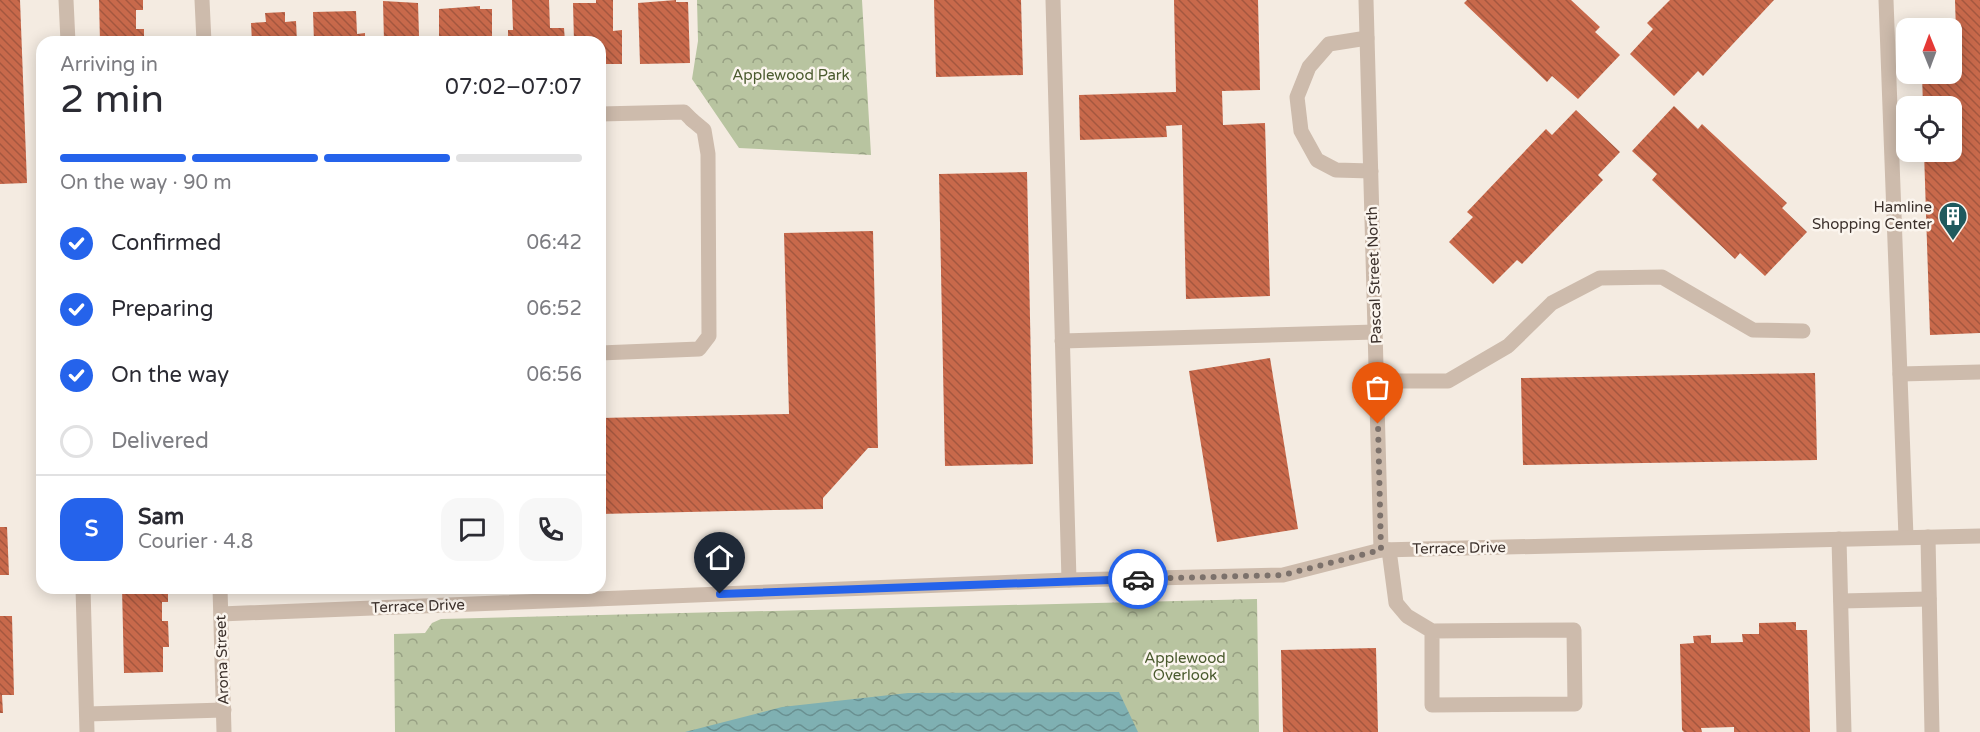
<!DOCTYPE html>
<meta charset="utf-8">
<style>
:root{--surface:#fff;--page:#f7f7f7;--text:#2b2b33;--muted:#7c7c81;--line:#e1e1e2;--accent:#2563eb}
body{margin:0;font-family:"Varela Round",sans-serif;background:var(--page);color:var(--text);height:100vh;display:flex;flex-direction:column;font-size:22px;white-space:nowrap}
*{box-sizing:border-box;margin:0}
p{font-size:20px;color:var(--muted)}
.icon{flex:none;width:33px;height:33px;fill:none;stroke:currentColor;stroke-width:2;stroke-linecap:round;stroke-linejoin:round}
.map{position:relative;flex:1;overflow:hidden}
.details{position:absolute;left:36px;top:36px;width:570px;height:558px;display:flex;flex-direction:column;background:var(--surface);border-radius:18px;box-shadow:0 3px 15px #0003}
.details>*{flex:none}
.needle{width:39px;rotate:359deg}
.controls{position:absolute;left:1896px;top:18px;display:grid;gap:12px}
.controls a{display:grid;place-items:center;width:66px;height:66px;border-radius:12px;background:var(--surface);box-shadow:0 3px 15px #0003;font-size:30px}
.pin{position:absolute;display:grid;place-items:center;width:51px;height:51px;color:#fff;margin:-62px -26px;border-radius:50% 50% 50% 0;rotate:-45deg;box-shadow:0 0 6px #0007}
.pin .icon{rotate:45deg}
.courier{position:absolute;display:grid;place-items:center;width:60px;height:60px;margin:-30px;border:4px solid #2563eb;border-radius:50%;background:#fff;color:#222;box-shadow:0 2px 8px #0007}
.summary em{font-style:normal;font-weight:600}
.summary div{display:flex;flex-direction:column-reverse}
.summary{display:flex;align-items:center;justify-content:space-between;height:102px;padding:0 24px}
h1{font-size:39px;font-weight:600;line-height:45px}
.bar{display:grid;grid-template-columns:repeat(4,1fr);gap:9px 6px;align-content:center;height:72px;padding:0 24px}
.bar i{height:8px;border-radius:4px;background:var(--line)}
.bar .selected{background:var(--accent)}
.bar p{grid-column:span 4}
.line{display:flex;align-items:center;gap:15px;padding:0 24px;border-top:2px solid var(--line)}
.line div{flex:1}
.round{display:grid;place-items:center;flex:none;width:63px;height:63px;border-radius:18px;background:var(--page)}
ol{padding:0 24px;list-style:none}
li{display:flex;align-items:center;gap:18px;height:66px}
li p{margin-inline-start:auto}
li .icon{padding:6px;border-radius:50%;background:var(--accent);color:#fff;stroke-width:4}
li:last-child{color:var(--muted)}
li i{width:33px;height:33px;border:3px solid var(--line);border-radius:50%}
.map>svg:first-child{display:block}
.park{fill:url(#park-crowns)}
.water{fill:url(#water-waves)}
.building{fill:url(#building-back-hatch)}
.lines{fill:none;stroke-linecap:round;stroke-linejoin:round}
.lane{stroke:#cdbbac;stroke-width:15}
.street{stroke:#cdbbac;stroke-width:15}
.done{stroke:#7c716b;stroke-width:6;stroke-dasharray:0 10.8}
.route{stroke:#2563eb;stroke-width:8}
.labels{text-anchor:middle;stroke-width:5;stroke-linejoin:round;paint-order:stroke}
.park-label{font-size:15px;fill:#4a5a2e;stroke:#fbf5ee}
.poi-label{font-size:15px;fill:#3b302b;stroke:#fbf5ee;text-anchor:end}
.street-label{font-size:15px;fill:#3b302b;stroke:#fbf5ee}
</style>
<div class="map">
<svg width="1980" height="732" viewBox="0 0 1980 732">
<defs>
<pattern id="park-crowns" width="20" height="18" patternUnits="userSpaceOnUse" patternTransform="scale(1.5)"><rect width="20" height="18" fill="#b8c4a0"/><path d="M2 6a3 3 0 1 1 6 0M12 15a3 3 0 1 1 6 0" fill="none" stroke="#97a083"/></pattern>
<pattern id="water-waves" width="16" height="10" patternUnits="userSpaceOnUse" patternTransform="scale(1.5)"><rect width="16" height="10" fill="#7fb0b2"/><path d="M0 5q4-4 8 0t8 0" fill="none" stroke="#699091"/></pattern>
<pattern id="building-back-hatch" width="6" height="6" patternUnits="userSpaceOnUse" patternTransform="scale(1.5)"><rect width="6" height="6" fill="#c8694b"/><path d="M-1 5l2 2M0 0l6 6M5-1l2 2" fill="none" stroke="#a4573f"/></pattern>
</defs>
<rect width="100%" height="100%" fill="#f4ebe1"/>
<!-- park -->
<g class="park">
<path d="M 697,0 L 862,0 L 871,155 L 739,148 L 692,79 L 698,41 Z"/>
<path d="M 1257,599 L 1259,732 L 395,732 L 394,634 L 425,633 L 432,623 L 441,619 Z"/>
</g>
<!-- water -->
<path class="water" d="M 1119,692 L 1138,732 L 685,732 L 782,707 L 908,693 Z"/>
<!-- building -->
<g class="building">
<path d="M 0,0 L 20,0 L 27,183 L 0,184 Z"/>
<path d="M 99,0 L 143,0 L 143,10 L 136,10 L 136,29 L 144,29 L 144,42 L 100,42 Z"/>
<path d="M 512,0 L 549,0 L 550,28 L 564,28 L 565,42 L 508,42 L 508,30 L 513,30 Z"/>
<path d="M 596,0 L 613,0 L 613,31 L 622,30 L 622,64 L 600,64 L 600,42 L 574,42 L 573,3 L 596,3 Z"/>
<path d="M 676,0 L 676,2 L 688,2 L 690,63 L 640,64 L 638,3 Z"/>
<path d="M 934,0 L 1021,0 L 1023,75 L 936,77 Z"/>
<path d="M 1174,0 L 1258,0 L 1260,90 L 1222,91 L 1223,125 L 1265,123 L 1270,296 L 1186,299 L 1182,125 L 1166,126 L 1167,137 L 1080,140 L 1079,95 L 1176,92 Z"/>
<path d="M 1467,0 L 1571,0 L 1600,27 L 1595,32 L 1620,55 L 1578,99 L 1552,76 L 1547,82 L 1464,3 Z"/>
<path d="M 1670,0 L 1774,0 L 1703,76 L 1698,71 L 1674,96 L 1630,54 L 1653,29 L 1647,23 Z"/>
<path d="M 1955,0 L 1980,0 L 1980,333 L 1930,335 L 1924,152 L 1952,152 L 1952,106 L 1923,106 L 1922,74 L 1952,74 L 1952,65 L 1957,65 Z"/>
<path d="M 383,1 L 418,3 L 419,36 L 427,36 L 428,42 L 384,42 Z"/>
<path d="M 480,6 L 480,9 L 492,9 L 492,42 L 439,42 L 439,9 Z"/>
<path d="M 356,11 L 357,34 L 365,33 L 365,42 L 314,42 L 313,12 Z"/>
<path d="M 285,12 L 285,22 L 296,21 L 297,42 L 252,42 L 251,23 L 266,22 L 265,13 Z"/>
<path d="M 1674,106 L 1698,129 L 1702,124 L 1787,203 L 1782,208 L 1807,232 L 1765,276 L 1740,253 L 1735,259 L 1652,180 L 1657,174 L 1632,151 Z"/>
<path d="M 1576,110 L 1620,152 L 1598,175 L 1603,180 L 1522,264 L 1517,260 L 1493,284 L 1449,242 L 1473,217 L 1467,212 L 1546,129 L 1552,135 Z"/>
<path d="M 1027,172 L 1033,464 L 945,466 L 939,174 Z"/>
<path d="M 873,231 L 878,448 L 868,448 L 823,498 L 823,509 L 600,514 L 600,418 L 789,414 L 784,233 Z"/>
<path d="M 1270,358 L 1298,529 L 1217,542 L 1189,371 Z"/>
<path d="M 1815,373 L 1817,460 L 1523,465 L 1521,378 Z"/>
<path d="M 0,527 L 7,527 L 9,575 L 0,575 Z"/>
<path d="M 122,588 L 168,588 L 168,602 L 162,602 L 162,621 L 168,621 L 169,647 L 163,647 L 163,672 L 124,673 Z"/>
<path d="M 0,616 L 12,616 L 14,695 L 2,695 L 3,713 L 0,713 Z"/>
<path d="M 1796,622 L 1796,630 L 1807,630 L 1810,732 L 1734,732 L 1734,727 L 1701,728 L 1702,732 L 1684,732 L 1682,730 L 1680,644 L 1694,643 L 1693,636 L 1711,635 L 1711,643 L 1743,642 L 1742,634 L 1759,634 L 1759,623 Z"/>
<path d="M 1376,648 L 1378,732 L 1283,732 L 1281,650 Z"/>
</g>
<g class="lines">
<!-- lane -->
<g class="lane">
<path d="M 66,0 L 68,42"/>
<path d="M 1053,0 L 1069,580"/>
<path d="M 1886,0 L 1906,537"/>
<path d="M 1367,38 L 1329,44 L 1309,67 L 1297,97 L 1301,131 L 1317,160 L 1336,170 L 1371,171"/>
<path d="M 1062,341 L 1375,332"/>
<path d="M 600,353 L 699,349 L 709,336 L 708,154 L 704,130 L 692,120"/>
<path d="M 1900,374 L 1980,372"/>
<path d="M 1377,381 L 1448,381 L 1508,346 L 1552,303 L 1600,278 L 1662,277 L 1753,330 L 1803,331"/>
<path d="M 1928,537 L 1932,732"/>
<path d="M 1839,539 L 1844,732"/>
<path d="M 1389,550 L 1396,603 L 1407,616 L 1432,631 L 1432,705 L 1575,704 L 1574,630 L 1432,631"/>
<path d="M 83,588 L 87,732"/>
<path d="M 1841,601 L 1929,599"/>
<path d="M 87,714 L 224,710"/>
</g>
<!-- street -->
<g class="street">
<path d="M 202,0 L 204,42"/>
<path d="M 1366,0 L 1381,550"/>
<path d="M 600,114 L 684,112 L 692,120"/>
<path d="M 220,588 L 224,732"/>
<path d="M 221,614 L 1069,580 L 1283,575 L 1381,550 L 1980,536"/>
</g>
</g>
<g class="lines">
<!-- done -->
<path class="done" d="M 1138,579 L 1283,575 L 1381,550 L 1378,424"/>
<!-- route -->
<path class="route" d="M 720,594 L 1138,579"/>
</g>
<!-- icons -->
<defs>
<g id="building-pin" transform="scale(1.5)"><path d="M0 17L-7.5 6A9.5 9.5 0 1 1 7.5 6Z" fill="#1f5a5e" stroke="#fbf5ee"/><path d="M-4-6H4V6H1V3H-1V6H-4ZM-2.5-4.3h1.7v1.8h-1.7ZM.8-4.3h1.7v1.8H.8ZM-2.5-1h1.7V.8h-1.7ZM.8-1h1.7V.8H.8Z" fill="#fff"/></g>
</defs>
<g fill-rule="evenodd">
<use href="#building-pin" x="1953" y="216"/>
</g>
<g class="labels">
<!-- park labels -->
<g class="park-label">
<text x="791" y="80">Applewood Park</text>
<text x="1185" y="663">Applewood<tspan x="1185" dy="17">Overlook</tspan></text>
</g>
<!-- poi labels -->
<g class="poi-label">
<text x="1932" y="212">Hamline<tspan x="1932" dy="17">Shopping Center</tspan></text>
</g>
<!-- street labels -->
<g class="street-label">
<text transform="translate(1374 275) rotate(-92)" y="5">Pascal Street North</text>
<text transform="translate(1459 548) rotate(-1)" y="5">Terrace Drive</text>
<text transform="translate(418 606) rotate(-2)" y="5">Terrace Drive</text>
<text transform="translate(222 660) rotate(-92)" y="5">Arona Street</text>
</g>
</g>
</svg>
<div class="controls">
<a><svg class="needle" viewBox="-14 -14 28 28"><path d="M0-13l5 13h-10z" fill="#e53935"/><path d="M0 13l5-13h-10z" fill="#7c7c81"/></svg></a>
<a><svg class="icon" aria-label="locate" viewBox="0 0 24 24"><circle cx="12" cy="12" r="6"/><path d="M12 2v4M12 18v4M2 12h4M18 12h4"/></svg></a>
</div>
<div class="pin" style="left:1378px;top:424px;background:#ea580c"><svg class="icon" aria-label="bag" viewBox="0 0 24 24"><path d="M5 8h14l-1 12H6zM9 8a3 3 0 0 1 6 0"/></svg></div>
<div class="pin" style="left:720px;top:594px;background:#1f2937"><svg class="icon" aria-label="home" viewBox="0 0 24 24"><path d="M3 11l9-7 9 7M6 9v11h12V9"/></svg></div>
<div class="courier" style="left:1138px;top:579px"><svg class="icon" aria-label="car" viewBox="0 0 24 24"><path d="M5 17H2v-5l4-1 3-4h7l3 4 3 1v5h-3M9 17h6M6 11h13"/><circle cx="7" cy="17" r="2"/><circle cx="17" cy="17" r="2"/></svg></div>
<section class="details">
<div class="summary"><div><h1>2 min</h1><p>Arriving in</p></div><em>07:02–07:07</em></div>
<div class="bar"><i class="selected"></i><i class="selected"></i><i class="selected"></i><i></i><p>On the way · 90 m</p></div>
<ol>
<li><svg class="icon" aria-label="check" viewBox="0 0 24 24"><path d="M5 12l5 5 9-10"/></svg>Confirmed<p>06:42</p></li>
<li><svg class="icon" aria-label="check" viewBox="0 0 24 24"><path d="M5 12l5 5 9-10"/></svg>Preparing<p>06:52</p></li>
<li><svg class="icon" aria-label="check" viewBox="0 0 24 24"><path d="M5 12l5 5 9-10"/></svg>On the way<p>06:56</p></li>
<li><i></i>Delivered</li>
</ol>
<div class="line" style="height:108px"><b class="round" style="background:var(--accent);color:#fff">S</b><div><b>Sam</b><p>Courier · 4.8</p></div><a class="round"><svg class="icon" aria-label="chat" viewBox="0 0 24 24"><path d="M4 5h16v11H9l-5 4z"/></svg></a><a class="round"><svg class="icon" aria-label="phone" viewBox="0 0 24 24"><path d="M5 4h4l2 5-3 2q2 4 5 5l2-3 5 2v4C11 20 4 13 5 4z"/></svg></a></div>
</section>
</div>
